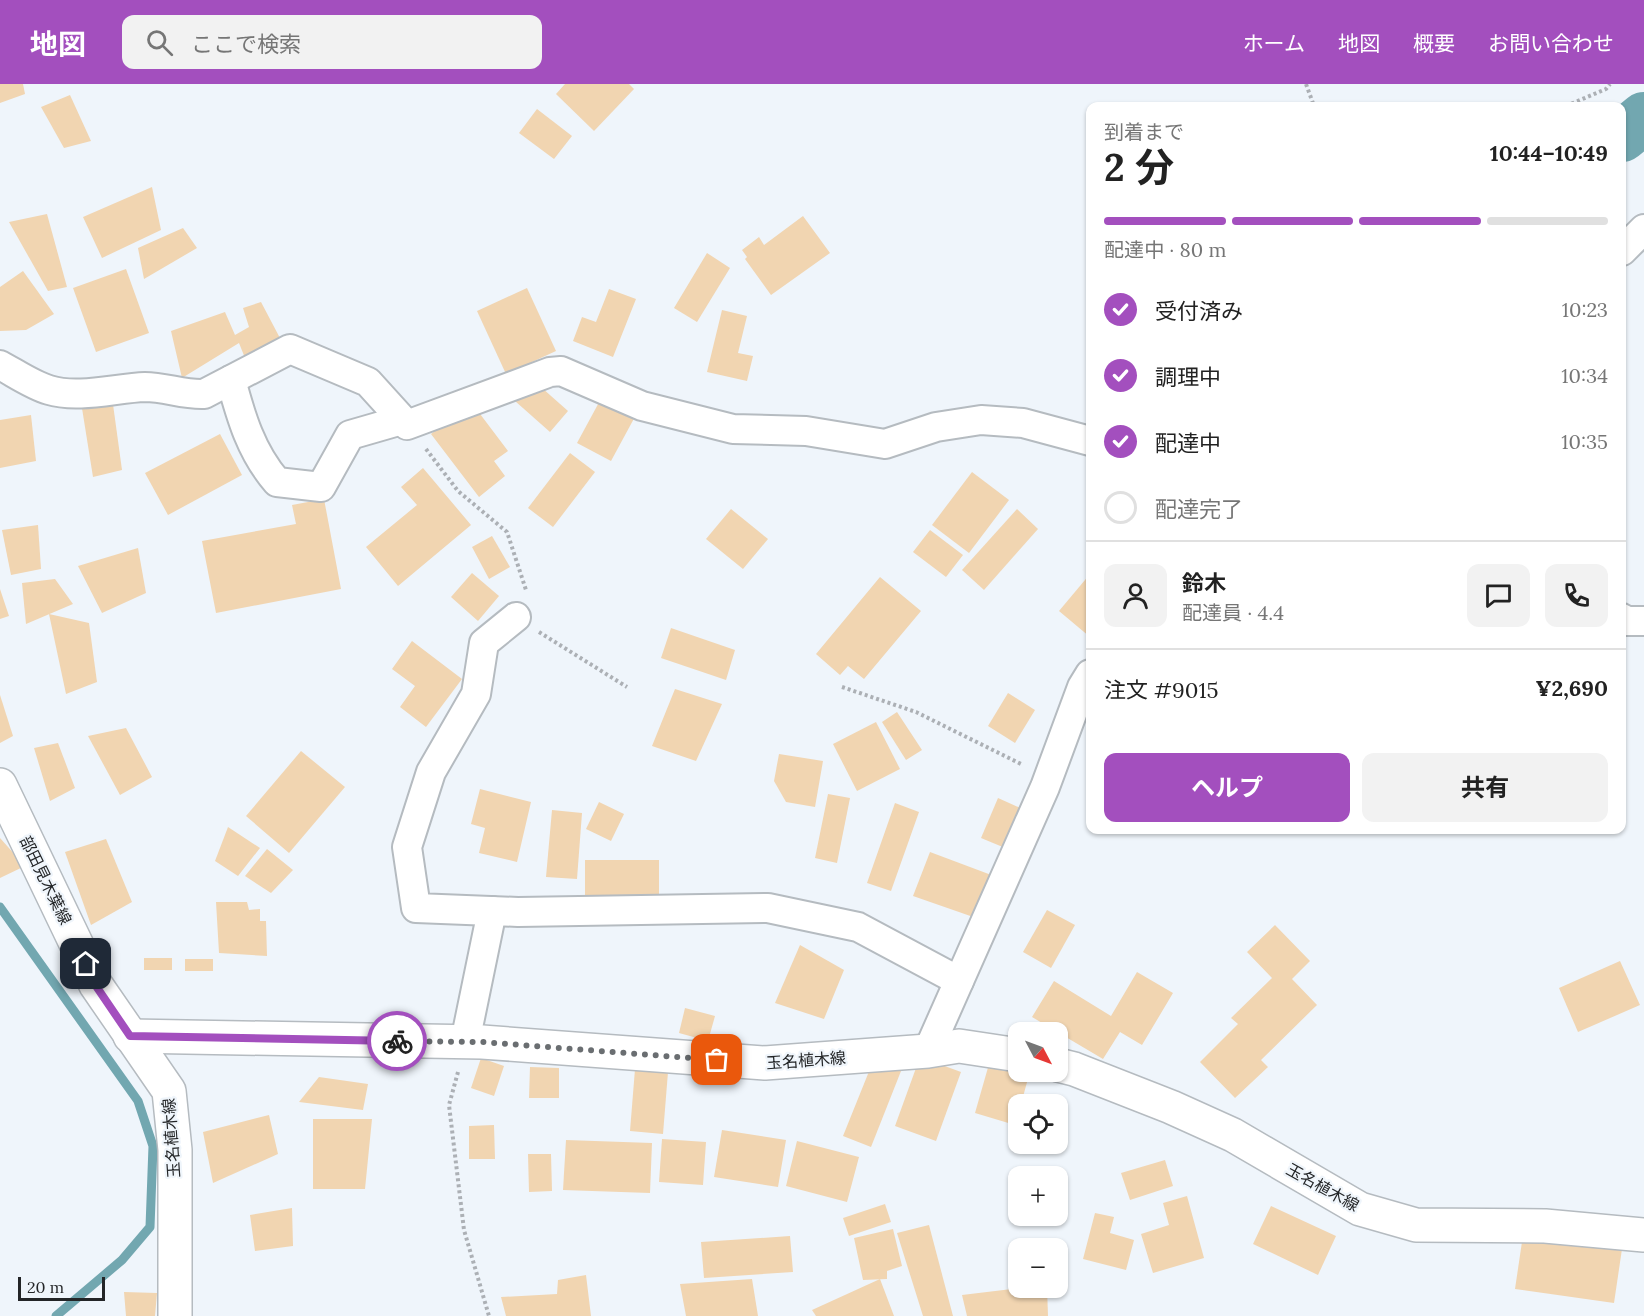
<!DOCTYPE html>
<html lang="ja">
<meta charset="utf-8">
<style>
:root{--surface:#fff;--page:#f2f2f2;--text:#222;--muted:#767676;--line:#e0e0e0;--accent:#a34fbe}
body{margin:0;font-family:Lora,"Noto Sans JP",serif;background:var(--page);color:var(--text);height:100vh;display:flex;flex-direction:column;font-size:22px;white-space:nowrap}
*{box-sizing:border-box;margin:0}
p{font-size:20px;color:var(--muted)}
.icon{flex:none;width:33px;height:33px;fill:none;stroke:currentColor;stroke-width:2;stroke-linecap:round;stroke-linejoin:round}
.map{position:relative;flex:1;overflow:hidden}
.side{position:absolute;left:1086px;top:18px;width:540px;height:732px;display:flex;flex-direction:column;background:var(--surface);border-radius:12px;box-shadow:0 2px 4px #0004}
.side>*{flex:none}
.needle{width:39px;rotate:131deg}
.tools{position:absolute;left:1008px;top:938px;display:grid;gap:12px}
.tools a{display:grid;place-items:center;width:60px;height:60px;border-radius:12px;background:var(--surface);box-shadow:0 2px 4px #0004;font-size:30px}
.scale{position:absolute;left:18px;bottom:15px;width:87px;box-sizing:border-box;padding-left:6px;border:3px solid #232527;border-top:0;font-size:16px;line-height:21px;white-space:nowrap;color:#232527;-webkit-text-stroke:4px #eff5fb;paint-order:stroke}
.pin{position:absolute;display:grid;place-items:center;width:51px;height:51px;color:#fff;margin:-26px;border-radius:12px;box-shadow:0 3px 9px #0006}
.courier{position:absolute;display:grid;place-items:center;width:60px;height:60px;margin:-30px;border:4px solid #a34fbe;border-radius:50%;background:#fff;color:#222;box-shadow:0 2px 8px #0007}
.overview em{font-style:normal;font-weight:700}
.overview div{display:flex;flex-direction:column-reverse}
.overview{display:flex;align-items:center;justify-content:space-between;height:102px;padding:0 18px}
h1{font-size:39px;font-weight:700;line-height:45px}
.bar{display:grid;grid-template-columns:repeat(4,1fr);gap:9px 6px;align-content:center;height:72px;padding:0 18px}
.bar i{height:8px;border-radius:4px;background:var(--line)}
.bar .current{background:var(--accent)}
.bar p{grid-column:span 4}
.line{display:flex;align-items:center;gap:15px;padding:0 18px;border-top:2px solid var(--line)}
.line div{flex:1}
.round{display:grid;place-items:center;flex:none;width:63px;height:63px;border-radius:12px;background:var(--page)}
ol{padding:0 18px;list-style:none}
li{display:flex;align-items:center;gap:18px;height:66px}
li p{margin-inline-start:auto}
li .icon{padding:6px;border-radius:50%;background:var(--accent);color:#fff;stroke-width:4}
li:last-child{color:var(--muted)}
li i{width:33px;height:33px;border:3px solid var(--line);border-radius:50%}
.action{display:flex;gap:12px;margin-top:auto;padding:12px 18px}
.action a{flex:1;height:69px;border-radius:12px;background:var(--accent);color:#fff;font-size:24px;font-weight:700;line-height:69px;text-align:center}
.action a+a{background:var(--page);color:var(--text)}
header{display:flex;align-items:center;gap:36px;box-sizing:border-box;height:84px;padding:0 30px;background:var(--accent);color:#fff}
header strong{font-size:28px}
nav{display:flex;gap:33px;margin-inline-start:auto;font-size:21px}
.search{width:420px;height:54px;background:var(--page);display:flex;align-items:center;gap:15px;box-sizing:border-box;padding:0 21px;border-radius:12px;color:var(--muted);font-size:22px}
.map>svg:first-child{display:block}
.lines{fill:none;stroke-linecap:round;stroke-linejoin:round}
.stream{stroke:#72a7b0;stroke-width:9}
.river{stroke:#72a7b0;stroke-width:52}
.building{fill:#f1d5b1}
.minor-casing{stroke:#b5bbc0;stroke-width:32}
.secondary-casing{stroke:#b5bbc0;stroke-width:36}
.path{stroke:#acb0b5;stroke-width:4;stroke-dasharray:3 3;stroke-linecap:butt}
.minor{stroke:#fff;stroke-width:28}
.secondary{stroke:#fff;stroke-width:33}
.done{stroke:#6a6e71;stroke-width:6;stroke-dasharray:0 10.8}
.route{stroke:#a34fbe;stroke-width:8}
.labels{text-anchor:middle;stroke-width:4.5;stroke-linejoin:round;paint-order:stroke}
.street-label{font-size:16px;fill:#232527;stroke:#eff5fb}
</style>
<header>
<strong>地図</strong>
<div class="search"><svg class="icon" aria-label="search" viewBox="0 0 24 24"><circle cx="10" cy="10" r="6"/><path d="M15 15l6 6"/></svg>ここで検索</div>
<nav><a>ホーム</a><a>地図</a><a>概要</a><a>お問い合わせ</a></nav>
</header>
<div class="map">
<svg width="1644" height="1232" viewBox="0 0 1644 1232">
<rect width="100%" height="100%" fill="#eff5fb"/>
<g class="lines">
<!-- stream -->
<path class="stream" d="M 0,823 L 138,1017 L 153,1062 L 150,1143 L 122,1176 L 56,1232"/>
<!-- river -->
<path class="river" d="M 1622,52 L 1644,34"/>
</g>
<!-- building -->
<g class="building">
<path d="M 0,0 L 23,0 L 25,10 L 0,19 Z"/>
<path d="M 565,0 L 629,0 L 634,5 L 594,47 L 556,10 Z"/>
<path d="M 70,11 L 91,57 L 64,64 L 41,23 Z"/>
<path d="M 537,25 L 572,52 L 554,75 L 519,49 Z"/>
<path d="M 152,103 L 161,146 L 102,174 L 83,133 Z"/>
<path d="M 47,130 L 67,203 L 48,207 L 9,138 Z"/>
<path d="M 803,132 L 830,169 L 771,211 L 745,175 L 747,173 L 742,166 L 759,153 L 764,161 Z"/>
<path d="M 183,144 L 197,164 L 144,195 L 138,164 Z"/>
<path d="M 707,169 L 730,184 L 697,238 L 674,224 Z"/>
<path d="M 126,185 L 149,249 L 96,268 L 73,204 Z"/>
<path d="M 23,187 L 54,230 L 26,246 L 0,247 L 0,203 Z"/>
<path d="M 527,204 L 556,267 L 506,290 L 477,227 Z"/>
<path d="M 609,205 L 636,215 L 613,273 L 573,257 L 582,233 L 596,238 Z"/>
<path d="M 261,218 L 281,256 L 245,274 L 239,259 L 182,294 L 171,247 L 225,228 L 235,251 L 249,243 L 243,224 Z"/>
<path d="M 722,226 L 747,232 L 738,269 L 753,272 L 747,297 L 707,288 Z"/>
<path d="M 533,296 L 568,327 L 550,348 L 515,317 Z"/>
<path d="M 603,311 L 637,329 L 611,377 L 577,359 Z"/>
<path d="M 112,313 L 122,386 L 93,393 L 81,318 Z"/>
<path d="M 471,318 L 508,367 L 494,377 L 505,392 L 479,413 L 431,350 Z"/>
<path d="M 31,331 L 36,377 L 0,384 L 0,336 Z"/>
<path d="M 220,350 L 242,391 L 168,431 L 145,389 Z"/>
<path d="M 570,369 L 595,388 L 553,443 L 528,424 Z"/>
<path d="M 423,384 L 471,441 L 398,502 L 366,463 L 417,421 L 401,403 Z"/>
<path d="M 972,388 L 1009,416 L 969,469 L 932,441 Z"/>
<path d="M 324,415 L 341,505 L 216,529 L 202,457 L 296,440 L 292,421 Z"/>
<path d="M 731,425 L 768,455 L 743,485 L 706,455 Z"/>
<path d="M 1017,425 L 1038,445 L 984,506 L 962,486 Z"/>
<path d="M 38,441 L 41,485 L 11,491 L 2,446 Z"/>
<path d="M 930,446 L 963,471 L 946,493 L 913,468 Z"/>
<path d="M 492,452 L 510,483 L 489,495 L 472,463 Z"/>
<path d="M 138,464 L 146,509 L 102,529 L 78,482 Z"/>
<path d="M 472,489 L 499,512 L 478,537 L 451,513 Z"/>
<path d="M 1090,490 L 1090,553 L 1059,527 Z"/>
<path d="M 880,493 L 921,527 L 864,595 L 848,582 L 840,591 L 816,570 Z"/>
<path d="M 55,495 L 73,520 L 26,540 L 22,499 Z"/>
<path d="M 0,505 L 9,532 L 0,535 Z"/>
<path d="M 49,530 L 89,539 L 97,598 L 66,610 Z"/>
<path d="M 671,544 L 735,566 L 726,596 L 661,574 Z"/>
<path d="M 412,557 L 462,595 L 426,643 L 400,623 L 415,602 L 392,585 Z"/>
<path d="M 675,605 L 722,620 L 696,677 L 652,662 Z"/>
<path d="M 1008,609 L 1035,626 L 1015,659 L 988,642 Z"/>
<path d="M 0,611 L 13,652 L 0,659 Z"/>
<path d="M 897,628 L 922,666 L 906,676 L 882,638 Z"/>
<path d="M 876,638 L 900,685 L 857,707 L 833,660 Z"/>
<path d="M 126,644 L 152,693 L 120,711 L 88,652 Z"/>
<path d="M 58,659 L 75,704 L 50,717 L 34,664 Z"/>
<path d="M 301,667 L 345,703 L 289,769 L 246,732 Z"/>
<path d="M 779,670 L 823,677 L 815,723 L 786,718 L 774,697 Z"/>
<path d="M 480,705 L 531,718 L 517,778 L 479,769 L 485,744 L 471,740 Z"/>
<path d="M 828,710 L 850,714 L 837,779 L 815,774 Z"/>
<path d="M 998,714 L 1027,727 L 1010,766 L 981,754 Z"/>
<path d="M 599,718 L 624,730 L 611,757 L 586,745 Z"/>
<path d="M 895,719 L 919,728 L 891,807 L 867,799 Z"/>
<path d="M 552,726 L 582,729 L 577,795 L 546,793 Z"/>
<path d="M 228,743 L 260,764 L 238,792 L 215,777 Z"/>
<path d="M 0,754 L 25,782 L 0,794 Z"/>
<path d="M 106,755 L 132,818 L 91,841 L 65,768 Z"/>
<path d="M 267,765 L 293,786 L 271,809 L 245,792 Z"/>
<path d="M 930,768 L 994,792 L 979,835 L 913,812 Z"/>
<rect x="585" y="776" width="74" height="36"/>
<path d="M 216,818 L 247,818 L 249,826 L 260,825 L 260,837 L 266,837 L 267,872 L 219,869 Z"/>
<path d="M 1047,826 L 1075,841 L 1051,884 L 1023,868 Z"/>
<path d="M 1275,841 L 1310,877 L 1292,895 L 1317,921 L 1261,976 L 1268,983 L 1235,1014 L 1200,978 L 1238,940 L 1231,934 L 1272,894 L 1247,868 Z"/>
<path d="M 800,861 L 844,886 L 824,935 L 775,919 Z"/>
<rect x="144" y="874" width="28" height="12"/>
<rect x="185" y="875" width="28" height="12"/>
<path d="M 1620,877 L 1640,921 L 1578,948 L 1559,904 Z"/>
<path d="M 1137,888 L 1173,909 L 1142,961 L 1120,948 L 1103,975 L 1032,933 L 1054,897 L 1111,932 Z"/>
<path d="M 685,924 L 715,932 L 708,957 L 679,949 Z"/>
<path d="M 920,973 L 961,988 L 936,1057 L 895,1042 Z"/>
<path d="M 481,974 L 504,982 L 494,1012 L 471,1004 Z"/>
<path d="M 874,975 L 903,982 L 871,1063 L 843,1052 Z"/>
<path d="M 989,980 L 1029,991 L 1021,1020 L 1018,1020 L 1015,1041 L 975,1029 Z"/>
<path d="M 530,983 L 559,984 L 559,1014 L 529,1014 Z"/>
<path d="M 635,985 L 668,988 L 663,1050 L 630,1047 Z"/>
<path d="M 319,993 L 368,1000 L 363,1026 L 299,1018 Z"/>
<path d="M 269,1031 L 278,1070 L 213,1099 L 203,1048 Z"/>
<path d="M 313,1035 L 372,1035 L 365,1105 L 313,1105 Z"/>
<path d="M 494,1041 L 495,1075 L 469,1075 L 469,1042 Z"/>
<path d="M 722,1046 L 786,1056 L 778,1103 L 714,1093 Z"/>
<path d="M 662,1055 L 706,1058 L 703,1101 L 659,1098 Z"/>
<path d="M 566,1056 L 652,1059 L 650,1109 L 563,1106 Z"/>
<path d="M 797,1057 L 859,1073 L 847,1118 L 786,1102 Z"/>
<path d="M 528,1070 L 551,1070 L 552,1107 L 529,1108 Z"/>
<path d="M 1165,1076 L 1173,1102 L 1130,1116 L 1121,1089 Z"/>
<path d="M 1187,1112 L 1204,1174 L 1153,1189 L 1141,1150 L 1169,1141 L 1163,1119 Z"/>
<path d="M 885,1120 L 891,1138 L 849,1152 L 843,1134 Z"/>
<path d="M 1271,1122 L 1336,1152 L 1318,1191 L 1253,1160 Z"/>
<path d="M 292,1124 L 293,1162 L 255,1167 L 250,1131 Z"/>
<path d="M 1095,1129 L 1114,1133 L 1110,1149 L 1134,1156 L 1126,1186 L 1083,1175 Z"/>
<path d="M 929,1141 L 953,1232 L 923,1232 L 897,1149 Z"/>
<path d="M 893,1145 L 902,1182 L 887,1187 L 887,1195 L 863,1196 L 854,1154 Z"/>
<path d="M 1523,1151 L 1622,1165 L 1614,1219 L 1515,1205 Z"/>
<path d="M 790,1152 L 793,1188 L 704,1194 L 701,1158 Z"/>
<path d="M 586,1191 L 591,1232 L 506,1232 L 501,1213 L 557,1210 L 558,1196 Z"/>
<path d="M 752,1195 L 758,1232 L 686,1232 L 680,1200 Z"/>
<path d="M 880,1195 L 894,1232 L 816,1232 L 812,1226 Z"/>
<path d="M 1029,1203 L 1047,1203 L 1048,1232 L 967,1232 L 962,1211 Z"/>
<path d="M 124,1208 L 157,1209 L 155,1232 L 126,1232 Z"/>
</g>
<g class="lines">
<!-- minor casing -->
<g class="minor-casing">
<g id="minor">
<path d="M 1622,167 L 1644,145"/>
<path d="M 0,281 C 15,289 32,301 49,306 C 78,315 116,304 145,303 C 165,303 184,311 204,310 L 290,265 L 368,298 L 407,341 L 550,288 L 561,287 L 642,322 L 733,345 L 806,347 L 885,360 L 936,343 L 981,336 L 1023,339 L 1090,357"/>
<path d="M 231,296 C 241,333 251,368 277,398 L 321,403 L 350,351 L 402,336"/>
<path d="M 516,533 L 484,559 L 476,610 L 431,688 L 407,763 L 416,824 L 518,828 L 768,824 L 858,843 L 959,897"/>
<path d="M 1622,534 L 1626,537 L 1644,537"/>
<path d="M 465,958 L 492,827"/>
<path d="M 928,967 L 1045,703 L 1082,603 L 1090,590"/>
</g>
</g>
<!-- secondary casing -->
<g class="secondary-casing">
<g id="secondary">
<path d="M 0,701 L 96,901 L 169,1007 L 175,1066 L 175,1232"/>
<path d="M 130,952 L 482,958 L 765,979 L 928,967 L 959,962 L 1018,971"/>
<path d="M 1058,981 L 1074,985 L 1171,1023 L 1233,1051 L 1360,1125 L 1416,1141 L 1545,1142 L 1644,1151"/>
</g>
</g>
<!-- path -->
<g class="path">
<path d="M 1306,0 L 1314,22"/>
<path d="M 1566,22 L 1606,5 L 1610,0"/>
<path d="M 426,365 L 458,407 L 507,448 L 526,506"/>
<path d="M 539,548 L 627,603"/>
<path d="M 842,603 L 916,628 L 1023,681"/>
<path d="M 458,988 L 449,1021 L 464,1146 L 489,1232"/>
</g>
<!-- minor -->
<use href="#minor" class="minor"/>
<!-- secondary -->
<use href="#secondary" class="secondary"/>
</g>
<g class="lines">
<!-- done -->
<path class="done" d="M 397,957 L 482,958 L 717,976"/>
<!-- route -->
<path class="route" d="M 86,880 L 96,902 L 130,952 L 397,957"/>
</g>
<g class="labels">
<!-- street labels -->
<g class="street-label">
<text transform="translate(46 796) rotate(64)" y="6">部田見木葉線</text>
<text transform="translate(806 976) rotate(-4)" y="6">玉名植木線</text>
<text transform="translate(171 1054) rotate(-94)" y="6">玉名植木線</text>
<text transform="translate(1323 1103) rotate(29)" y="6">玉名植木線</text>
</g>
</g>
</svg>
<div class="tools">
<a><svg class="needle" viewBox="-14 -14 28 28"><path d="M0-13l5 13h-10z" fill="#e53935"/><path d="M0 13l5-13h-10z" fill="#767676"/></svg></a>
<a><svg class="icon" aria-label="locate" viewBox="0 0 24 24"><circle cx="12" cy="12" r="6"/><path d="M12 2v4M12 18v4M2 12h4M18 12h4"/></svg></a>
<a>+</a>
<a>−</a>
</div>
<div class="scale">20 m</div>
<div class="pin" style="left:717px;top:976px;background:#ea580c"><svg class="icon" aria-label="bag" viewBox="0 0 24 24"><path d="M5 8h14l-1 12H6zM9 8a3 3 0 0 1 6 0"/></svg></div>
<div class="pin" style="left:86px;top:880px;background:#1f2937"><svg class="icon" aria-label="home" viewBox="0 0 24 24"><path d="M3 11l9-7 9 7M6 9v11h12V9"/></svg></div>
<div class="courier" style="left:397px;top:957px"><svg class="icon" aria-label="bike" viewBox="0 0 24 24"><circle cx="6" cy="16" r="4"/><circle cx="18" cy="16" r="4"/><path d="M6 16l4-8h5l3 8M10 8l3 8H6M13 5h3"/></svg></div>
<section class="side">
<div class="overview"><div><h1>2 分</h1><p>到着まで</p></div><em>10:44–10:49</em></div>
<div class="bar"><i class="current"></i><i class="current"></i><i class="current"></i><i></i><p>配達中 · 80 m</p></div>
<ol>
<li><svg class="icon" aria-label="check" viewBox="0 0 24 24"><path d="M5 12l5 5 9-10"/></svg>受付済み<p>10:23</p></li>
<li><svg class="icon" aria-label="check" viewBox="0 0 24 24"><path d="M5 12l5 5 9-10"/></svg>調理中<p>10:34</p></li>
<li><svg class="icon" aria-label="check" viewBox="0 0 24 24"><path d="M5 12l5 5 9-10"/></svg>配達中<p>10:35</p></li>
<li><i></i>配達完了</li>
</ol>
<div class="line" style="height:108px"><a class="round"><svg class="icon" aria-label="person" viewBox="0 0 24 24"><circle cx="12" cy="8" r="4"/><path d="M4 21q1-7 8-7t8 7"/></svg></a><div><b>鈴木</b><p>配達員 · 4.4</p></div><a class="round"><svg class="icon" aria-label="chat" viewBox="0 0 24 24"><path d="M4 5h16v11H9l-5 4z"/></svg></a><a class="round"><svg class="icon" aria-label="phone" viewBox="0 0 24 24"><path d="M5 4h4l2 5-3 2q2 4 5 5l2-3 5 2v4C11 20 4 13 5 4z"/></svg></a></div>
<div class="line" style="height:78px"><div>注文 #9015</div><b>¥2,690</b></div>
<div class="action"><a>ヘルプ</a><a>共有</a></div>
</section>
</div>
